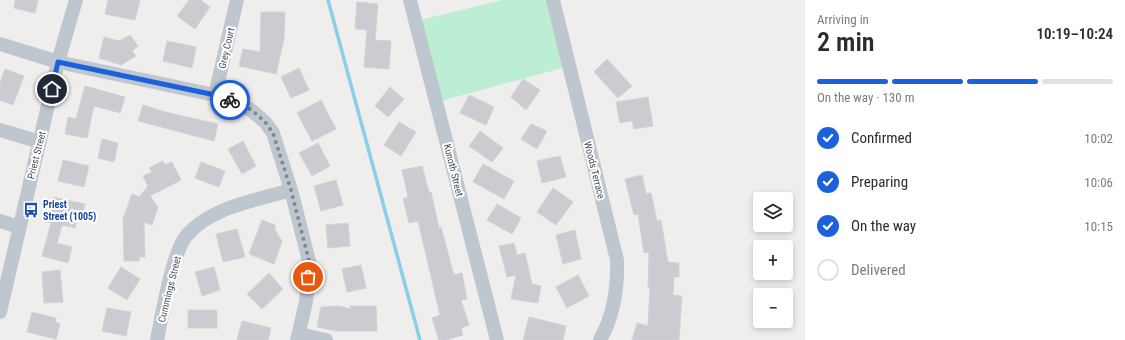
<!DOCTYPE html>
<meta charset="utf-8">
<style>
:root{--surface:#fff;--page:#f7f7f7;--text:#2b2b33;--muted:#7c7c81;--line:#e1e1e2;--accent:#1c61dc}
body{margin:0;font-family:"Roboto Condensed",sans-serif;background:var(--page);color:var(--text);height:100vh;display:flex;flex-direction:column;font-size:15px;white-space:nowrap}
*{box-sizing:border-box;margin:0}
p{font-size:13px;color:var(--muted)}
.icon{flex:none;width:22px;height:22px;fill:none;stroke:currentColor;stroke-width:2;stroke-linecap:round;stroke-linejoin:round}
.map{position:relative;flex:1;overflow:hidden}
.drawer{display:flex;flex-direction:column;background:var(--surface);width:320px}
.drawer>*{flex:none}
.tools{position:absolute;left:753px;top:192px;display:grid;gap:8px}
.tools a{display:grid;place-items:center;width:40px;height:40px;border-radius:4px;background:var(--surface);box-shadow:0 2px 6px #0003;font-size:20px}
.pin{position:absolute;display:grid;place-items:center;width:34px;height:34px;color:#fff;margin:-17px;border:2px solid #fff;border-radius:50%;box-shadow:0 1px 4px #0007}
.courier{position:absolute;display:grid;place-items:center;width:40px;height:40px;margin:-20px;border:3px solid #1c61dc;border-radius:50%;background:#fff;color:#222;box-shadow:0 1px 5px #0007}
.head em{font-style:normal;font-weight:600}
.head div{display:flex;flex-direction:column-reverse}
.head{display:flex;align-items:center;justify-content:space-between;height:68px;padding:0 12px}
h1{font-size:26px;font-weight:600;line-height:30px}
.bar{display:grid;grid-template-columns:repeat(4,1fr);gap:6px 4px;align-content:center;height:48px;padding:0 12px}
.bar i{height:5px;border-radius:3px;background:var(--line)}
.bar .active{background:var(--accent)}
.bar p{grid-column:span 4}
ol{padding:0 12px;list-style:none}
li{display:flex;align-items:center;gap:12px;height:44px}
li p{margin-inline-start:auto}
li .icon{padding:4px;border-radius:50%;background:var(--accent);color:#fff;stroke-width:4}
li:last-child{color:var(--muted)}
li i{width:22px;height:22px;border:2px solid var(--line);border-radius:50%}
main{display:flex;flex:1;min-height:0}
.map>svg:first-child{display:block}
.green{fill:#bceed3}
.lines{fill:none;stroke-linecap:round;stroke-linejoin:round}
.stream{stroke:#8aceea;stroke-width:3.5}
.building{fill:#caccd2;stroke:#d2d3d9}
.minor{stroke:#bec7d0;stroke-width:14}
.done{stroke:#82878e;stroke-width:4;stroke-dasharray:0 7.2}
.route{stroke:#1c61dc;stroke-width:5}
.labels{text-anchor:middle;stroke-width:4;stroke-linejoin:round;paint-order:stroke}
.street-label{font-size:10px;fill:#464f5b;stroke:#fff}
.transit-label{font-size:10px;font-weight:bold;fill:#164399;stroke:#fff;text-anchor:start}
</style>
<main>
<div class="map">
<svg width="805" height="340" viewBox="0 0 805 340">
<rect width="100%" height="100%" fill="#f0eeed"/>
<!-- green -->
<path class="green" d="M 502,0 L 553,0 L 570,66 L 437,102 L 416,21 Z"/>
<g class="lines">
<!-- stream -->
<path class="stream" d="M 328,0 L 420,340"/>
</g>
<!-- building -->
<g class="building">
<path d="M 15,0 L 38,0 L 35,13 L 14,8 Z"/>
<path d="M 108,0 L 140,0 L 135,20 L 105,14 Z"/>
<path d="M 189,0 L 201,0 L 210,7 L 195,29 L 177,16 Z"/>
<path d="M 357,2 L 378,4 L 375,40 L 391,41 L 389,69 L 364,67 L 367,30 L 355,29 Z"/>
<path d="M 261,12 L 285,12 L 284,39 L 276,74 L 239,66 L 243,49 L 260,52 Z"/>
<path d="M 130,35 L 138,46 L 132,51 L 136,56 L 121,65 L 99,58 L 104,37 L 119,41 Z"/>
<path d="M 167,41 L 196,47 L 192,68 L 163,61 Z"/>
<path d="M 607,59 L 632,86 L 618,98 L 594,72 Z"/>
<path d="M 299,68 L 309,90 L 291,98 L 281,77 Z"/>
<path d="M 5,69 L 24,76 L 13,105 L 0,100 L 0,83 Z"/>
<path d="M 523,79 L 540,90 L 526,110 L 511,97 Z"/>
<path d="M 85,86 L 125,97 L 120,113 L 94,106 L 87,138 L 65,134 L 68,117 L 76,119 Z"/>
<path d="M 390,87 L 404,99 L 388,117 L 375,106 Z"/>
<path d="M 469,95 L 494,107 L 486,125 L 460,113 Z"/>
<path d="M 648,97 L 653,126 L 634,129 L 632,121 L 620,123 L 616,102 Z"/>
<path d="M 321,100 L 336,129 L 312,141 L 297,113 Z"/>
<path d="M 143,105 L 165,112 L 218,124 L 214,141 L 138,121 Z"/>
<path d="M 399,122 L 416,132 L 401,156 L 384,145 Z"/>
<path d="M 531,124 L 547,131 L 537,149 L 521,139 Z"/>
<path d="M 480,131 L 503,148 L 492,162 L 469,146 Z"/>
<path d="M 102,139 L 118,143 L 114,162 L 98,158 Z"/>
<path d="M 243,141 L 256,166 L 242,174 L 228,149 Z"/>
<path d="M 318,143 L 330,166 L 312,176 L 299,153 Z"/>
<path d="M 560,156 L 566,177 L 542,183 L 537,161 Z"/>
<path d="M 63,160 L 89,166 L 84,187 L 58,181 Z"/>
<path d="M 163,161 L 165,165 L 172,162 L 181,180 L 150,196 L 158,207 L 152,225 L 144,222 L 145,257 L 139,257 L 139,261 L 124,261 L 123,219 L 132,194 L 139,197 L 148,186 L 143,176 L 152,172 L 149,168 Z"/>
<path d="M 201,162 L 225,171 L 219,187 L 195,178 Z"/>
<path d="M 483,164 L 514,181 L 504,199 L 473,182 Z"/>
<path d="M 422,166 L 429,192 L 431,192 L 439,228 L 441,227 L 454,275 L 462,273 L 467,299 L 461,300 L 469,325 L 461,328 L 463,335 L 446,340 L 439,340 L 432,318 L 440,315 L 418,221 L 409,223 L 403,199 L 408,197 L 402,170 Z"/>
<path d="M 642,175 L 646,194 L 651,193 L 657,221 L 661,220 L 668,262 L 679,263 L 679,277 L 674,277 L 673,295 L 682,296 L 679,340 L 632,340 L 637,323 L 648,326 L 650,287 L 648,287 L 649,252 L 644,253 L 638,214 L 634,215 L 625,179 Z"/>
<path d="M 336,180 L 343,205 L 321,211 L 314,186 Z"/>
<path d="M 553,188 L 573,202 L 556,225 L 537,212 Z"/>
<path d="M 53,197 L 85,204 L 82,216 L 77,215 L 75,228 L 62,225 L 57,243 L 72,247 L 68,263 L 42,256 L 51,223 L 47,222 Z"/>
<path d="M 497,204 L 521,218 L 512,234 L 487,220 Z"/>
<path d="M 262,220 L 275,225 L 275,230 L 282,241 L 274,264 L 249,254 Z"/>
<path d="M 348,223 L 350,246 L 328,248 L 326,225 Z"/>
<path d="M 237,229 L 245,257 L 223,262 L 216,234 Z"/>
<path d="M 575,230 L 581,259 L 563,264 L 556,235 Z"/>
<path d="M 514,243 L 517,255 L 525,253 L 532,284 L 541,286 L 538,303 L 511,299 L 516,275 L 507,277 L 499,246 Z"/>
<path d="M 361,265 L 366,288 L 347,292 L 342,269 Z"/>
<path d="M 121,267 L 140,279 L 127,300 L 108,288 Z"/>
<path d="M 214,267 L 220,290 L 202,296 L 195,272 Z"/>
<path d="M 60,270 L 63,302 L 44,303 L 42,272 Z"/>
<path d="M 269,273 L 283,289 L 262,309 L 247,294 Z"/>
<path d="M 578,275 L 589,296 L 567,308 L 556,287 Z"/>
<path d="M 339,306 L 351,309 L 350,306 L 376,306 L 377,331 L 337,331 L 317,327 L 321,307 Z"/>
<path d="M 107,308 L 131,312 L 126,336 L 102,331 Z"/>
<rect x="188" y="310" width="29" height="18"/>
<path d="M 32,312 L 56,318 L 55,322 L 60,324 L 56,339 L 27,332 Z"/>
<path d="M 529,317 L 566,326 L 563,340 L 523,340 Z"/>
<path d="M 242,321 L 271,328 L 268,340 L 237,340 Z"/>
</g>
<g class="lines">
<!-- minor -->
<g class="minor">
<path d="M 410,0 L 497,340"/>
<path d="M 553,0 L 617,260 C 618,289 614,315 600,340"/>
<path d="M 0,44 L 58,62 L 215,95 L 251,110 L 265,122 L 273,133 L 291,190 L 310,265 L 306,302 L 297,340"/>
<path d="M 215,95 L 237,0"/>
<path d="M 0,130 L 40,142"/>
<path d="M 0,221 L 19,227"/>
<path d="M 0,312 L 58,62 L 76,0"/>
<path d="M 299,334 L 326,340"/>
<path d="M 157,340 C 162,316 172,252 187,235 C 211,207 257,200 291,190"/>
</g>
</g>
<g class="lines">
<!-- done -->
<path class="done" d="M 230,100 L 252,110 L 265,122 L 273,133 L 291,190 L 310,265 L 308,277"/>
<!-- route -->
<path class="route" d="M 52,89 L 58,62 L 215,95 L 230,100"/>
</g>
<!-- icons -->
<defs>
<g id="bus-bare" transform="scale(1.2)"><path d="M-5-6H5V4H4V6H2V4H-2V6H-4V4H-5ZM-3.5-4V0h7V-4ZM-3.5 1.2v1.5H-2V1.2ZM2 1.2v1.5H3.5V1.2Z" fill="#1a4fb4" stroke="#fff" stroke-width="2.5" paint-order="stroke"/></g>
</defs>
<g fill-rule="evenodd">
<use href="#bus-bare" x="31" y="210"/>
</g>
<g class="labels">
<!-- street labels -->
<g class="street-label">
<text transform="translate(226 48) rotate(-77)" y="4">Grey Court</text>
<text transform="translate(36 155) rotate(-76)" y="4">Priest Street</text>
<text transform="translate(454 170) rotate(76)" y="4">Kunoth Street</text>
<text transform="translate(595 170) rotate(76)" y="4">Woods Terrace</text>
<text transform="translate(169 289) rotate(-76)" y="4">Cummings Street</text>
</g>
<!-- transit labels -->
<g class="transit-label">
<text x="43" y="208">Priest<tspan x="43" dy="12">Street (1005)</tspan></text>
</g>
</g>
</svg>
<div class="tools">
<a><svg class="icon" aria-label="layers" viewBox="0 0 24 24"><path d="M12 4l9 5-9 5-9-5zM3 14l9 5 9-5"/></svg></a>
<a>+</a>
<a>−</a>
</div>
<div class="pin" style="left:308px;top:277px;background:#ea580c"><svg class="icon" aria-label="bag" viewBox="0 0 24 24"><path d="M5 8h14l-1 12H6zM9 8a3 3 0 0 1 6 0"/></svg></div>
<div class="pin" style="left:52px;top:89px;background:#1f2937"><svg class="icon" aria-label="home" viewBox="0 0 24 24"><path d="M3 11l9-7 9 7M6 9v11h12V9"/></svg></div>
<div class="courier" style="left:230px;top:100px"><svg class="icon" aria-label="bike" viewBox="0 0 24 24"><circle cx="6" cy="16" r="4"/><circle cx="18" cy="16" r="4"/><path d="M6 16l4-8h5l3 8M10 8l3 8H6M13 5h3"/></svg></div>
</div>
<section class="drawer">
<div class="head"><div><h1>2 min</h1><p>Arriving in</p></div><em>10:19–10:24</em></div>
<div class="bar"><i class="active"></i><i class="active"></i><i class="active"></i><i></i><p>On the way · 130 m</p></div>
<ol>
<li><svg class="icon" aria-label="check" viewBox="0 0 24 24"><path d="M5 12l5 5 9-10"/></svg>Confirmed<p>10:02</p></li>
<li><svg class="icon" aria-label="check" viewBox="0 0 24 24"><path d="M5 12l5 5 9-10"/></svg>Preparing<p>10:06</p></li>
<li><svg class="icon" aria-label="check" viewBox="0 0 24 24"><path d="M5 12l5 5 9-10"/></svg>On the way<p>10:15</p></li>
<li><i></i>Delivered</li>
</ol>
</section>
</main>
